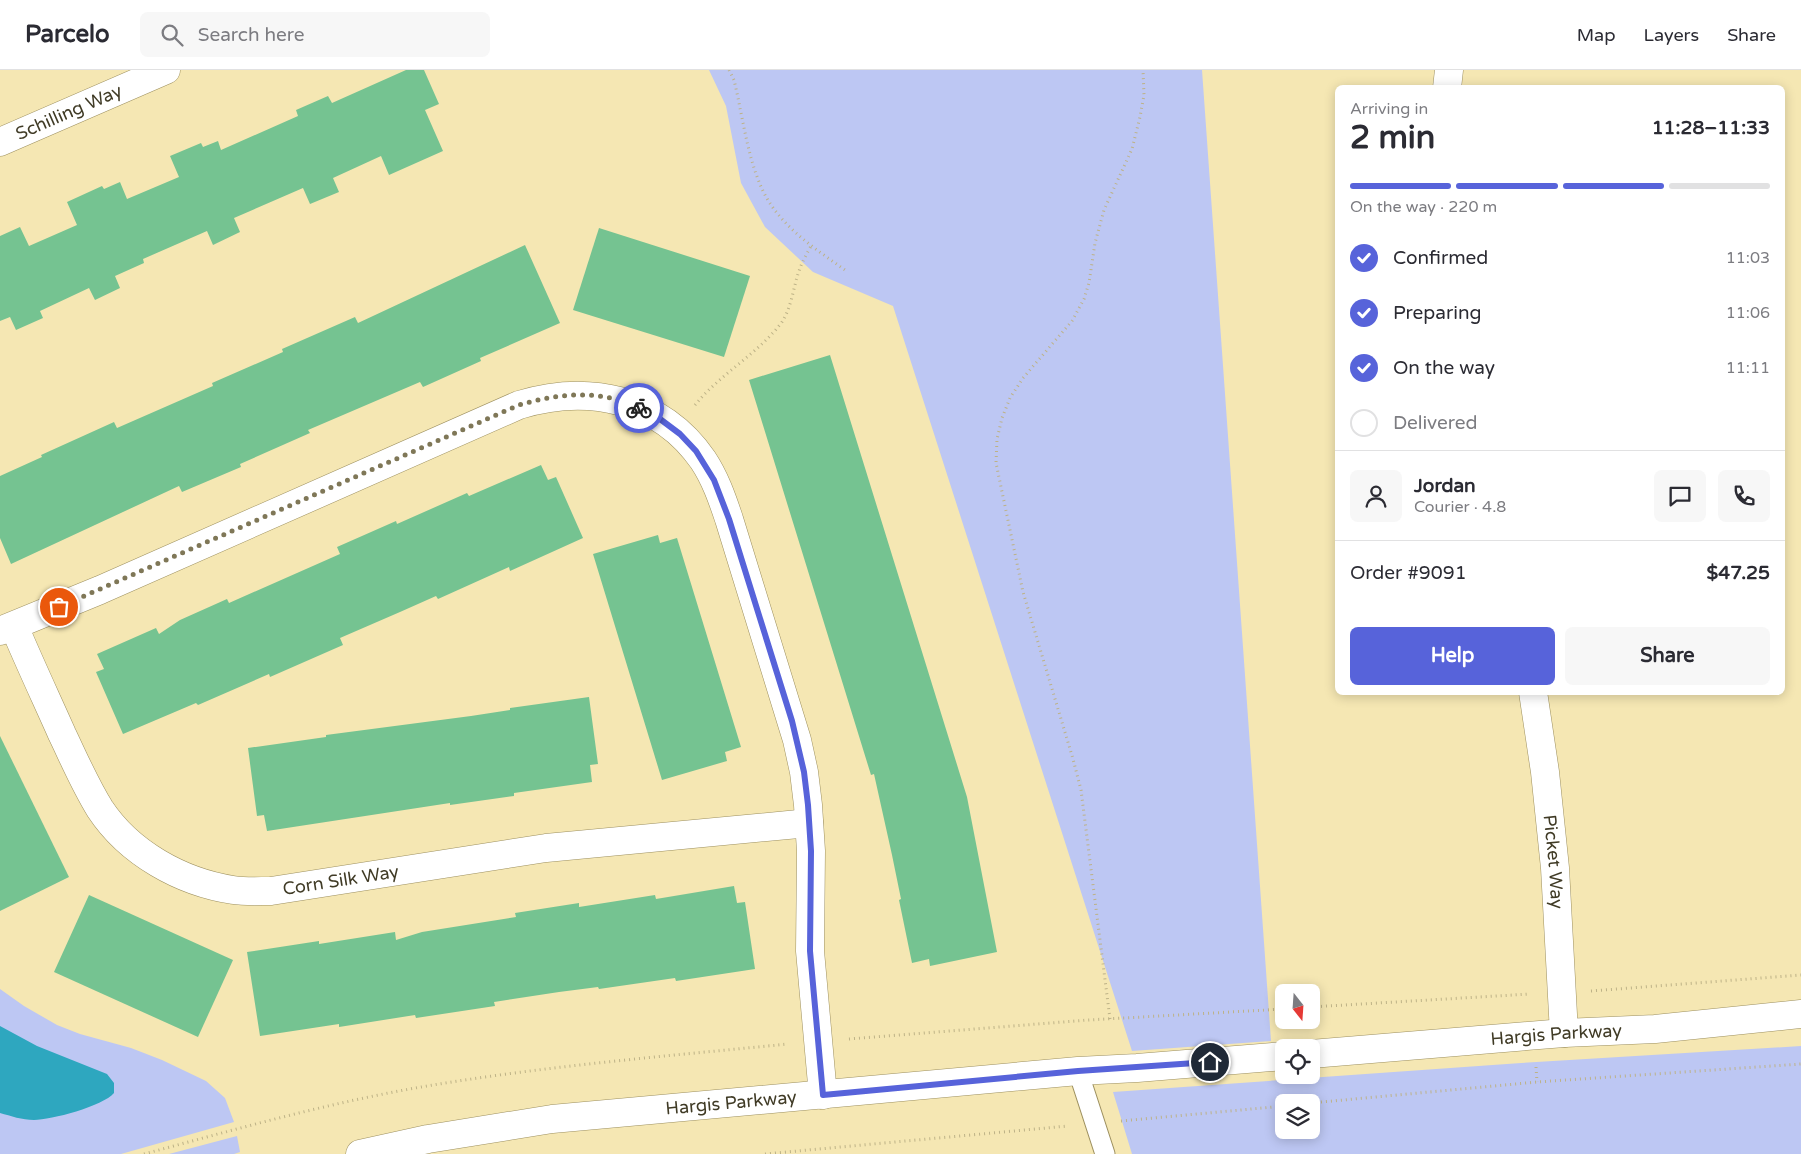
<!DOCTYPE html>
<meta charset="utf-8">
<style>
:root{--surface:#fff;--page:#f7f7f7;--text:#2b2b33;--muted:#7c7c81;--line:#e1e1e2;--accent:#5763da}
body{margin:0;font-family:"Varela Round",sans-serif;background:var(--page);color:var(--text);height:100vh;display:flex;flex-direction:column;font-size:19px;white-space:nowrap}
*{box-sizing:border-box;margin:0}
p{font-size:16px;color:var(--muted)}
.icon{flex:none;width:28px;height:28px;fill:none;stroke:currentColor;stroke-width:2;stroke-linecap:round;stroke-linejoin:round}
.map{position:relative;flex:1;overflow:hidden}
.panel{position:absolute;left:1335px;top:15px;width:450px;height:610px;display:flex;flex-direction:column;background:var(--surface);border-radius:8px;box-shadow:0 2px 12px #0003}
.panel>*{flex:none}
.needle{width:32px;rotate:163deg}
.controls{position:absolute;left:1275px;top:914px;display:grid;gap:10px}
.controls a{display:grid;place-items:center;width:45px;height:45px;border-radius:8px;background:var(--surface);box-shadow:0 2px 12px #0003;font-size:25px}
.pin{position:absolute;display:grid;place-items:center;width:42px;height:42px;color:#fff;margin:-21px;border:2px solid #fff;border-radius:50%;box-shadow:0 1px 5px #0007}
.courier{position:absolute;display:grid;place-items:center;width:50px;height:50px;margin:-25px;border:4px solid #5763da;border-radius:50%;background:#fff;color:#222;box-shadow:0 1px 6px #0007}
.head em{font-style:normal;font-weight:700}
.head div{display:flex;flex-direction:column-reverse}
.head{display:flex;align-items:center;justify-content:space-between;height:85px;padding:0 15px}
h1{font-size:32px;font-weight:700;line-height:38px}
.bar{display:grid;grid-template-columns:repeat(4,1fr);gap:8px 5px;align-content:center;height:60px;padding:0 15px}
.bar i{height:6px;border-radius:4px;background:var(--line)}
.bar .active{background:var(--accent)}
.bar p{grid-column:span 4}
.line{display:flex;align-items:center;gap:12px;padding:0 15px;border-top:1px solid var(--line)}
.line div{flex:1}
.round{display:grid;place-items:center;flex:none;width:52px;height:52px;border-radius:8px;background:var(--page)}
ol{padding:0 15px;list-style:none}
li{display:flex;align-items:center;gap:15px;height:55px}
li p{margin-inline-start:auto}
li .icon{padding:5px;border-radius:50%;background:var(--accent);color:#fff;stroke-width:4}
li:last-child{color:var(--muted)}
li i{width:28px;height:28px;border:2px solid var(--line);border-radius:50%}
.action{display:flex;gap:10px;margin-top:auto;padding:10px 15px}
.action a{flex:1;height:58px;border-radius:8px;background:var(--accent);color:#fff;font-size:20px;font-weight:700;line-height:58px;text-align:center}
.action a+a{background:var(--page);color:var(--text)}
header{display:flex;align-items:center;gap:30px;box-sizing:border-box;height:70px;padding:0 25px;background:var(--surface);border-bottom:1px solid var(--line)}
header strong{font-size:24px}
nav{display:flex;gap:28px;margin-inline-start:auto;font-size:18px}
.search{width:350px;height:45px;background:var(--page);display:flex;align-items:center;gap:12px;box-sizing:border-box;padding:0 18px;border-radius:8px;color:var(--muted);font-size:19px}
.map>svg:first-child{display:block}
.green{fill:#bdc7f3;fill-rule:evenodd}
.water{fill:#2ea7bf}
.building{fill:#75c391}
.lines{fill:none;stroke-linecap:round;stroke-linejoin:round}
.service-casing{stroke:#9d905f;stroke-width:21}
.minor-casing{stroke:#9d905f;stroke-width:29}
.tertiary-casing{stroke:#9d905f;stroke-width:29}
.path{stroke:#bdb287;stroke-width:3;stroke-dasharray:1 4;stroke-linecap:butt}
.service{stroke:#fff;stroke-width:19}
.minor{stroke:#fff;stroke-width:28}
.tertiary{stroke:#fff;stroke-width:28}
.done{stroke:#7f7757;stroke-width:5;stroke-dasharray:0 9}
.route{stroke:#5763da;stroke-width:6}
.labels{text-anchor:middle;stroke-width:4;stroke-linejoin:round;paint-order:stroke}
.street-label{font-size:18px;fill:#403b26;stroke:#fff}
</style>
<header>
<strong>Parcelo</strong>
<div class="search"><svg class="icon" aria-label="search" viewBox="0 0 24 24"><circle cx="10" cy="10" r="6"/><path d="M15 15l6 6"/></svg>Search here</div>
<nav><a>Map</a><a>Layers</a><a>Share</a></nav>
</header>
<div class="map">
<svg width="1801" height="1084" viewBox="0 0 1801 1084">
<rect width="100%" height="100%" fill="#f5e7b3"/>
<!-- green -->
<g class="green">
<path d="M 709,0 L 1202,0 L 1271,971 L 1132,981 L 893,236 L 813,202 L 765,157 L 741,113 L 726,36 Z"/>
<path d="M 0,919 L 24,936 L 57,955 L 80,964 L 131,978 L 162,990 L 206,1011 L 225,1028 L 234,1052 L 121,1084 L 0,1084 Z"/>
<path d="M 1801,976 L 1801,1084 L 1132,1084 L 1113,1022 L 1521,993 ZM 1284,1032 L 1311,1032 L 1311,1060 L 1284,1060 Z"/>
<path d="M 237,1066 L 240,1082 L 234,1084 L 169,1084 Z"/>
</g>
<!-- water -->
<path class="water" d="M 0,956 L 37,976 L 107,1004 L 114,1013 L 114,1023 C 103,1036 51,1050 34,1050 C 22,1050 11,1046 0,1043 Z"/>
<!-- building -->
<g class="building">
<path d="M 406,0 L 424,0 L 439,34 L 425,40 L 443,81 L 389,105 L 381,86 L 333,108 L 339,122 L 310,134 L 303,118 L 234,148 L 240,162 L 213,175 L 207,161 L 143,189 L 144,193 L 115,206 L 120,218 L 95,230 L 89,218 L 40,241 L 43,248 L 16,260 L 10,247 L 0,251 L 0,166 L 20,157 L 29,176 L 77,155 L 67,132 L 102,116 L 104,119 L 120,112 L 127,129 L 179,107 L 170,86 L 201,73 L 203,77 L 218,71 L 221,80 L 298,46 L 296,40 L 328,26 L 332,33 Z"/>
<path d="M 599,158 L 750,206 L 724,287 L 573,240 Z"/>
<path d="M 525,175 L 560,253 L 480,288 L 481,291 L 423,317 L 420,312 L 308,360 L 310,363 L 240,394 L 241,397 L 182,422 L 179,416 L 11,494 L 0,468 L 0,406 L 42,387 L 41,385 L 114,352 L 117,358 L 213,316 L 212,313 L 283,282 L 282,279 L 355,247 L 358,253 Z"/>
<path d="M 830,285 L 967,727 L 997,882 L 930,896 L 929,889 L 912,893 L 899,830 L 901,829 L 892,785 L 874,704 L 871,705 L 749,310 Z"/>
<path d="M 541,395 L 548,410 L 556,407 L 583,468 L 510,501 L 509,497 L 438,529 L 436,526 L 400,542 L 340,568 L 343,575 L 270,607 L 269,604 L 198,635 L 196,633 L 123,664 L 96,602 L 104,599 L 97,584 L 156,558 L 159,564 L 180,550 L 227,529 L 229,533 L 340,484 L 337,477 L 396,451 L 397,454 L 467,423 L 469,426 Z"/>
<path d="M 658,465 L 660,473 L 677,468 L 741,677 L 725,682 L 727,691 L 662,710 L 593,484 Z"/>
<path d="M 589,627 L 598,694 L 590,695 L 592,712 L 514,723 L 514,726 L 450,735 L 450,733 L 267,761 L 264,745 L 257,746 L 248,678 L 326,667 L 326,665 L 471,646 L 510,640 L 510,638 Z"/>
<path d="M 0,666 L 69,807 L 0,841 Z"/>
<path d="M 734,816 L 737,833 L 745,832 L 755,899 L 676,911 L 675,908 L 599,919 L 598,917 L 559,922 L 494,932 L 495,936 L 416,948 L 415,945 L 339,957 L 339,954 L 260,966 L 247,882 L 319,871 L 319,874 L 395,862 L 396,870 L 422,862 L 516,847 L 515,843 L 579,833 L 579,837 L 655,825 L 656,829 Z"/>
<path d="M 89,825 L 233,890 L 198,967 L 54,902 Z"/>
</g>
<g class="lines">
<!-- service casing -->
<g class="service-casing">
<path id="service" d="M 1078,1001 L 1105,1084"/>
</g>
<!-- minor casing -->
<g class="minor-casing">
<g id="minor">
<path d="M 1447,18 L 1449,0"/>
<path id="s1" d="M 0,72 L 166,0"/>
<path id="s2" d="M 14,556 C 29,592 46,628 62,664 C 74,689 85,715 100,739 C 129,783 181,812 233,820 C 246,822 259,821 271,821 L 546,778 L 809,753"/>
<path d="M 0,561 L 100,520 L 519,335 C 588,314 660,328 703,390 C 715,408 722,428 729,449 L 797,670 L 804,702 L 808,735 L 811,781 L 810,881 L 823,1025"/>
<path id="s3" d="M 1533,622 L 1545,702 L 1555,798 L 1564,963"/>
</g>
</g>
<!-- tertiary casing -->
<g class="tertiary-casing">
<g id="tertiary">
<path id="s4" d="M 1311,984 L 1564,963 L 1655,959 L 1801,944"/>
<path id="s5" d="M 360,1084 L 428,1069 L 552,1049 L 1078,1001 L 1137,998 L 1284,986"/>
</g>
</g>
<!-- path -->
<g class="path">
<path d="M 729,0 L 734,10 C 743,47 747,87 763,121 C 780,156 814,178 845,200"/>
<path d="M 695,335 C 720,304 758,284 782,252 C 791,238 793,220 798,204 C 801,194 806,185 811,176"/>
<path d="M 1591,921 L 1801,905"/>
<path d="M 1311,937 L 1530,924"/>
<path d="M 1110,949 L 1081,720 L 1073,689 L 1023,522 L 996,393 L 997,369 L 1002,348 L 1010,328 L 1023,308 L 1072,251 L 1084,229 L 1089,213 L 1095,173 L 1104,140 L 1132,79 L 1140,47 L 1144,25 L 1143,0"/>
<path d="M 849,969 L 1088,950 L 1284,939"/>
<path d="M 1536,997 L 1537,1012"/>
<path d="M 1311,1033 L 1537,1012 L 1801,994"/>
<path d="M 1121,1051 L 1284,1036"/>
<path d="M 144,1084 C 237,1059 331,1032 427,1016 C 546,996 667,986 788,974"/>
<path d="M 765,1084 L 1068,1056"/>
</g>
<!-- service -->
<use href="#service" class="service"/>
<!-- minor -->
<use href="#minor" class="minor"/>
<!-- tertiary -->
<use href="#tertiary" class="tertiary"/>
</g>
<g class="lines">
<!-- done -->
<path class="done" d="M 59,537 L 519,335 C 559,323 601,319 639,338"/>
<!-- route -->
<path class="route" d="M 639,338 L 660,349 L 680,364 L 696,381 L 714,410 L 729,449 L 792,651 L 804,702 L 808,735 L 811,781 L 810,881 L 823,1025 L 1078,1001 L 1210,992"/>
</g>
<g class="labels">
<!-- street labels -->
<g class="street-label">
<text dy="6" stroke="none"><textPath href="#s1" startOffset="75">Schilling Way</textPath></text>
<text dy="6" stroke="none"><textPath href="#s3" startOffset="171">Picket Way</textPath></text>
<text dy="6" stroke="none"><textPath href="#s2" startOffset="471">Corn Silk Way</textPath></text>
<text dy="6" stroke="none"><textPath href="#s4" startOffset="246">Hargis Parkway</textPath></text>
<text dy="6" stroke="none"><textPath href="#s5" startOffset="375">Hargis Parkway</textPath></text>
</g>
</g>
</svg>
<div class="controls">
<a><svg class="needle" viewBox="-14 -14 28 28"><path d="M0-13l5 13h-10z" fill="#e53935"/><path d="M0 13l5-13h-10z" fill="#7c7c81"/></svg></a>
<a><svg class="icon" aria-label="locate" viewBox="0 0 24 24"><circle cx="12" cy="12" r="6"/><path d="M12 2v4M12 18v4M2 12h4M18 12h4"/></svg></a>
<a><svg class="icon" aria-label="layers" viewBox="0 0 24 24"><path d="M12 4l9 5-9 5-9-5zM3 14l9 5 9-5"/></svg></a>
</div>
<div class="pin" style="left:59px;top:537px;background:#ea580c"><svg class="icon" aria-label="bag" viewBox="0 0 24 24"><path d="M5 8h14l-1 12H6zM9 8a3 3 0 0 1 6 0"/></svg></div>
<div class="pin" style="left:1210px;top:992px;background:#1f2937"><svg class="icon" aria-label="home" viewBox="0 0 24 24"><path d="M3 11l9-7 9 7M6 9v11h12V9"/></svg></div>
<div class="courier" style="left:639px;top:338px"><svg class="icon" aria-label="bike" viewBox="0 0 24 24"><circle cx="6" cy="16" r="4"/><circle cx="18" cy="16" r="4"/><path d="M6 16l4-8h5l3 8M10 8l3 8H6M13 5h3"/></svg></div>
<section class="panel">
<div class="head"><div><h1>2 min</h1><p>Arriving in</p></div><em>11:28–11:33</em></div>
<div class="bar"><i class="active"></i><i class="active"></i><i class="active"></i><i></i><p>On the way · 220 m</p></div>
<ol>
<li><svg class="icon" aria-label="check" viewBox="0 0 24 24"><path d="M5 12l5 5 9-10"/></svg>Confirmed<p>11:03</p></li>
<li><svg class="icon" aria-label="check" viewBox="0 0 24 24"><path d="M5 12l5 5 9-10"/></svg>Preparing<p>11:06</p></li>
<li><svg class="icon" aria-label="check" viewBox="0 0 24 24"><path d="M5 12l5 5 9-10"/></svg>On the way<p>11:11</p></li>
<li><i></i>Delivered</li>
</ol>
<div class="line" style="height:90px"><a class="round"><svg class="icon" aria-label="person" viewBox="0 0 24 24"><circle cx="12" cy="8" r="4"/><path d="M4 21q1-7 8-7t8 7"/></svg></a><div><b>Jordan</b><p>Courier · 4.8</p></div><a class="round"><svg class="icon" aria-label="chat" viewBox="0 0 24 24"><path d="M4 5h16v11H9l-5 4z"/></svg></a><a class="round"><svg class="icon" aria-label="phone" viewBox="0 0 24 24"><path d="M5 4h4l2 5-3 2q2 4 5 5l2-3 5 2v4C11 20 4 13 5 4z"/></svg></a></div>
<div class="line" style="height:65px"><div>Order #9091</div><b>$47.25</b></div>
<div class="action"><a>Help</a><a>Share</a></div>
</section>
</div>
